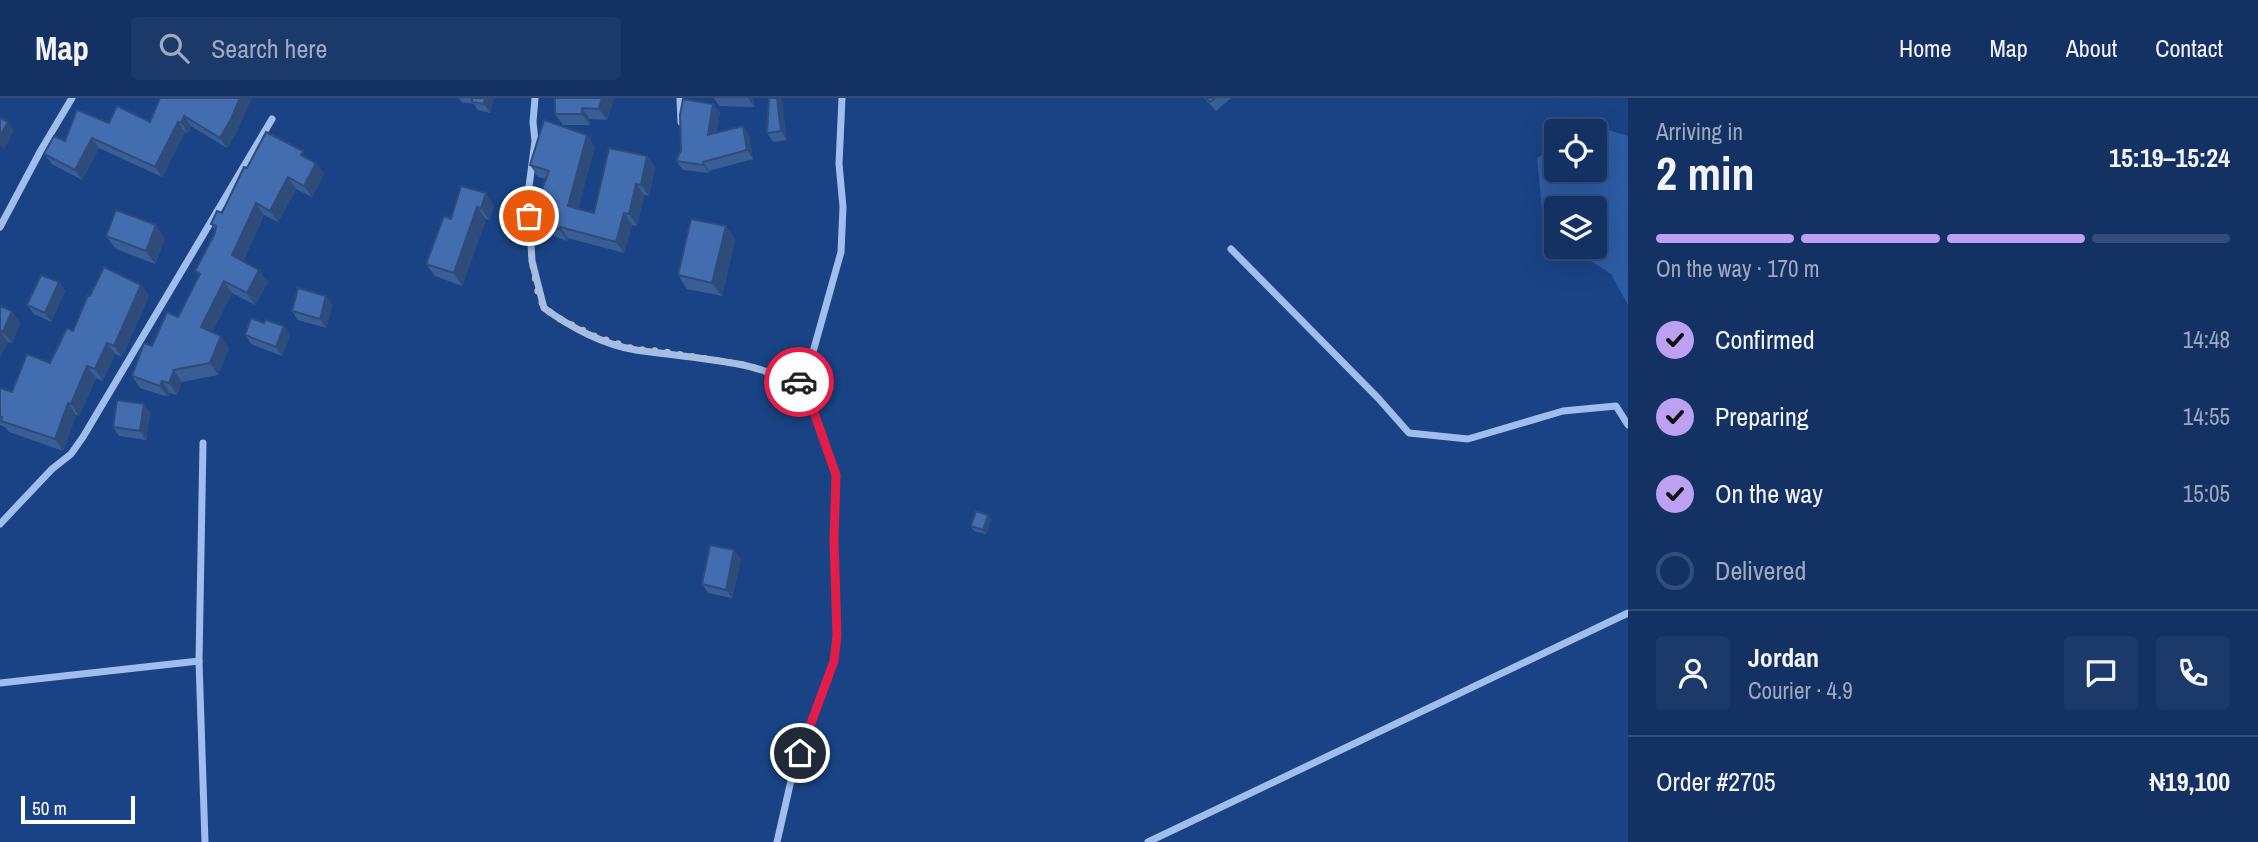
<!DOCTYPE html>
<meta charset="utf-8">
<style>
:root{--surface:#133263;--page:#1c3a69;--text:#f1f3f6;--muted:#9daabe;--line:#324d78;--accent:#bca0f2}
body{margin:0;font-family:"Archivo Narrow",sans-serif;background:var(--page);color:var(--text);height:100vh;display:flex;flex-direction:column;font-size:26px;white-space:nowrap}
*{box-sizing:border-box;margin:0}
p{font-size:23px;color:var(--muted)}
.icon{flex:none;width:38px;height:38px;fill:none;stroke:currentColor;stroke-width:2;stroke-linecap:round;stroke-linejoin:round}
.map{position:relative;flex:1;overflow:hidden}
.panel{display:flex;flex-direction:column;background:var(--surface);width:630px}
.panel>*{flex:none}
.fabs{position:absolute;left:1544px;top:21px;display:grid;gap:14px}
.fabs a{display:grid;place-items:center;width:63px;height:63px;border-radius:7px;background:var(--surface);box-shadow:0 7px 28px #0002,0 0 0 2px var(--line);font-size:35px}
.scale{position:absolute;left:21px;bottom:18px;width:114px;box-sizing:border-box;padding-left:7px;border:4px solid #fff;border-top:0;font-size:19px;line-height:24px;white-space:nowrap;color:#fff;-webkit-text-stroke:5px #194384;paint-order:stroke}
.pin{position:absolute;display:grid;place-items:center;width:60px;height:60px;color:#fff;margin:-30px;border:4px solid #fff;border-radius:50%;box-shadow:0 2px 7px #0007}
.courier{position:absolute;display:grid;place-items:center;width:70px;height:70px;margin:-35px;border:5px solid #e11d48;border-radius:50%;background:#fff;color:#222;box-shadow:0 2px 9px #0007}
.summary em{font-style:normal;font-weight:800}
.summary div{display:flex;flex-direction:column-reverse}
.summary{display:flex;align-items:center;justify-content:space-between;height:119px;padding:0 28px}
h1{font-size:46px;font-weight:800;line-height:52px}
.bar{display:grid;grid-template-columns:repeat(4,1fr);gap:10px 7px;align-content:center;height:84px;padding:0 28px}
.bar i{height:9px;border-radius:5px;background:var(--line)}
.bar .on{background:var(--accent)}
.bar p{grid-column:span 4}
.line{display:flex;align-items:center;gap:18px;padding:0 28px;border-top:2px solid var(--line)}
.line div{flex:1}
.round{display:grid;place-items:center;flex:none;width:74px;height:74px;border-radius:7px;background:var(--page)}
ol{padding:0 28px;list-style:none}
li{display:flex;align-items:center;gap:21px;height:77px}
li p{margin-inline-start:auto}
li .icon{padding:7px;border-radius:50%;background:var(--accent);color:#111;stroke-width:4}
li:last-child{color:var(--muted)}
li i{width:38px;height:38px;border:4px solid var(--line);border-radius:50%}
header{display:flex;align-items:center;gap:42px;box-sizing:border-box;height:98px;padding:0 35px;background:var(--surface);border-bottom:2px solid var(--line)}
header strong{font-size:33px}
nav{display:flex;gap:38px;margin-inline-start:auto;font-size:24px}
.search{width:490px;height:63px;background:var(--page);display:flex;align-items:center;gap:18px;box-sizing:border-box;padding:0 24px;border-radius:7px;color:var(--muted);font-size:26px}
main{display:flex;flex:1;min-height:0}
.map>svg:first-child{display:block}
.green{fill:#2c5ca3}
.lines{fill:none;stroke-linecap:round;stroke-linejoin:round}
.street{stroke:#9fbeec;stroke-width:7}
.wall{fill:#395e96}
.shaded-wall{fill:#2e4c7a}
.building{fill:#426dae;stroke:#2e4c7a;stroke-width:2}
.done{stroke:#aebdd4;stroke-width:7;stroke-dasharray:0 12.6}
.route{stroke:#e11d48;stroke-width:9}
</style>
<header>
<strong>Map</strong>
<div class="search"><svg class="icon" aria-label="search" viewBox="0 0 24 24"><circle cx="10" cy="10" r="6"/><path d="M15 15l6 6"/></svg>Search here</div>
<nav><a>Home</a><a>Map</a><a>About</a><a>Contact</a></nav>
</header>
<main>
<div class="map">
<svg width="1628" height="744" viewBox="0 0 1628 744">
<rect width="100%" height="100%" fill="#194384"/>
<!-- green -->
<path class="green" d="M 1589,26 L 1628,38 L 1628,207 L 1611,176 L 1569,149 L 1594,149 L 1594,110 L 1556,110 L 1556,140 L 1544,132 L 1537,60 L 1556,48 L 1556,72 L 1594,72 L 1594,33 L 1579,33 Z"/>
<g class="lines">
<!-- street -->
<g class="street">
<path d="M 535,0 L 533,24 L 535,43 L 528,96 L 532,163 L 544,210 C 570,229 604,247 636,252 C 672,257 707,260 743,267 C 763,271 784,280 804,286"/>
<path d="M 680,0 L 681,24"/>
<path d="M 0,129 L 41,52 L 72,0"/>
<path d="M 1231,151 L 1378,300 L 1409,335 L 1468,341 L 1563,313 L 1616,308 L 1628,327"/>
<path d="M 203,345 L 199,563 L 205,744"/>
<path d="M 0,426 L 52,371 L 71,356 L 83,339 L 272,21"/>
<path d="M 0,585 L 199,563"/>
<path d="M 777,744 L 792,678 L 834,563 L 837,538 L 834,442 L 836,378 L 804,286 L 841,154 L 843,109 L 839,66 L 842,0"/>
<path d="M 1148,744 L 1628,515"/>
</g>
</g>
<!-- wall -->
<g class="wall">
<path d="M 160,0 L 238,31 L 227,50 L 191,28 L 188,35 L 185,34 L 162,79 L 99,50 L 82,82 L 52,66 L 44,56 L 65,43 L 109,25 L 150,24 Z"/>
<path d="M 459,0 L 494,0 L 490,15 L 478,12 L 474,6 L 461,4 Z"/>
<path d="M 555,0 L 614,0 L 607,22 L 590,21 L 590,27 L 563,27 L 555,16 Z"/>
<path d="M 714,0 L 754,0 L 754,9 L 719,8 Z"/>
<path d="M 769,0 L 787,42 L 773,44 L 767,35 Z"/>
<path d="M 1204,0 L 1231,0 L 1216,13 Z"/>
<path d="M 713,6 L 720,15 L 716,35 L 743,28 L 749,37 L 753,61 L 709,73 L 709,75 L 683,72 L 676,63 Z"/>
<path d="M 595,48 L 578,110 L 594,115 L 647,58 L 655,69 L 649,98 L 644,97 L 637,128 L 632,127 L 624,155 L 568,140 L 567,143 L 539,132 L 531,121 L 546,81 L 538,79 L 530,67 Z"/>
<path d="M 308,61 L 316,65 L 324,76 L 312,99 L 296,91 L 278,124 L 264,117 L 243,163 L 268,184 L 255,207 L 232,195 L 212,234 L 229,250 L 218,277 L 182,284 L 177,297 L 170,295 L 168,299 L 140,290 L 132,278 L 152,248 L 178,219 L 199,178 L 195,173 L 215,135 L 215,133 L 211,126 L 222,115 L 247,70 Z"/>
<path d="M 461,88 L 494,108 L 489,122 L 486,121 L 462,188 L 435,178 L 426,166 L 451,121 Z"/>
<path d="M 726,128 L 735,142 L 722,198 L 687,191 L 678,177 Z"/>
<path d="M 106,138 L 165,140 L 155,166 L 116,151 Z"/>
<path d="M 59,184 L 65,193 L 51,224 L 34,216 L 27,207 Z"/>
<path d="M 141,187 L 149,198 L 122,259 L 115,256 L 103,283 L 96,280 L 79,318 L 76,317 L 63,353 L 9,334 L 5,329 L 0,327 L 0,290 L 12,294 L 50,265 L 73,233 L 90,198 Z"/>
<path d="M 333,207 L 326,230 L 298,222 L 292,213 Z"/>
<path d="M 0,208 L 12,213 L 20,225 L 12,245 L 8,244 L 0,259 Z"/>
<path d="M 264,225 L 284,228 L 290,237 L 282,258 L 251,246 L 245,237 Z"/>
<path d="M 144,306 L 150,315 L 146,342 L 119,338 L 113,329 Z"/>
<path d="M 988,417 L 991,422 L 986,436 L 974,433 L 971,428 Z"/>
<path d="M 734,452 L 741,461 L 732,500 L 708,495 L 702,486 Z"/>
</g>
<!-- shaded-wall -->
<g class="shaded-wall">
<path d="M 240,0 L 252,0 L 238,31 L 227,50 L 220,40 Z"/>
<path d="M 485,0 L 494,0 L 490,15 L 484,6 Z"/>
<path d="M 602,0 L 614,0 L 607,22 L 599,11 Z"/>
<path d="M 748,0 L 754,0 L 754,9 Z"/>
<path d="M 777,0 L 782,0 L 787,42 L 781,33 Z"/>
<path d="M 713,6 L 720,15 L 714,46 L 708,37 Z"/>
<path d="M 582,10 L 590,21 L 590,27 L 582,16 Z"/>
<path d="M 184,18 L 191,28 L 188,35 L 181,25 Z"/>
<path d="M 8,24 L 14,33 L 4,52 L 0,46 L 0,38 Z"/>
<path d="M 178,24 L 185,34 L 162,79 L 155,69 Z"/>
<path d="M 743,28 L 749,37 L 753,61 L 747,52 Z"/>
<path d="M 587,37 L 595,48 L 576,119 L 568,108 Z"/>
<path d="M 92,40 L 99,50 L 82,82 L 75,72 Z"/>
<path d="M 647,58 L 655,69 L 649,98 L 641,87 Z"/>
<path d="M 703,64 L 709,73 L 709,75 L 703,67 Z"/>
<path d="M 316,65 L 324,76 L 312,99 L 304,88 Z"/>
<path d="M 288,79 L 296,91 L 278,124 L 270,113 Z"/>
<path d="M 636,86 L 644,97 L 637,128 L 629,116 Z"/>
<path d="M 486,95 L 494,108 L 489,122 L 481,110 Z"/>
<path d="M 256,105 L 264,117 L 240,169 L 232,157 Z"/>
<path d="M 477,109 L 486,121 L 462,188 L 454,175 Z"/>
<path d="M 624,115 L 632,127 L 624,155 L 616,144 Z"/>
<path d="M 156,127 L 165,140 L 155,166 L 146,153 Z"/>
<path d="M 726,128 L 735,142 L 722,198 L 712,185 Z"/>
<path d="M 560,129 L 568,140 L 567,143 L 559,131 Z"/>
<path d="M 259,172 L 268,184 L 255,207 L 247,195 Z"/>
<path d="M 224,183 L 232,195 L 209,240 L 201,229 Z"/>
<path d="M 59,184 L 65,193 L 51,224 L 45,215 Z"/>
<path d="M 141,187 L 149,198 L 122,259 L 114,248 Z"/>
<path d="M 326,198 L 333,207 L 326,230 L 320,221 Z"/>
<path d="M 12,213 L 20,225 L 12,245 L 3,234 Z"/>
<path d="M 284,228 L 290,237 L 282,258 L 276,249 Z"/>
<path d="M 0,233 L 8,244 L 0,259 Z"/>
<path d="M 221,238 L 229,250 L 218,277 L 210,265 Z"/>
<path d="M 107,245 L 115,256 L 103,283 L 95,271 Z"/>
<path d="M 87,268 L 96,280 L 79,318 L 71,306 Z"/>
<path d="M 174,272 L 182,284 L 177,297 L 169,285 Z"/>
<path d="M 162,283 L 170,295 L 168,299 L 160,288 Z"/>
<path d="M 68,305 L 76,317 L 63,353 L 55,341 Z"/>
<path d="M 144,306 L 150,315 L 146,342 L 140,333 Z"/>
<path d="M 988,417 L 991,422 L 986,436 L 983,432 Z"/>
<path d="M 734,452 L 741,461 L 732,500 L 726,492 Z"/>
</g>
<!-- building -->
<g class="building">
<path d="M 160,0 L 240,0 L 231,21 L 220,40 L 184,18 L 181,25 L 178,24 L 155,69 L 92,40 L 75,72 L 44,56 L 54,38 L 65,43 L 77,12 L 109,25 L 117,8 L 150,24 Z"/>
<path d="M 472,0 L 485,0 L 484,6 L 472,4 Z"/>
<path d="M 555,0 L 602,0 L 599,11 L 582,10 L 582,16 L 555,16 Z"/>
<path d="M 769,0 L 777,0 L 781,33 L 767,35 Z"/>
<path d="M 1206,0 L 1215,0 L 1210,4 Z"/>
<path d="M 683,1 L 713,6 L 708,37 L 743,28 L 747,52 L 703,64 L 703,67 L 676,63 L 681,52 L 680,17 Z"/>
<path d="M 0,20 L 8,24 L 0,38 Z"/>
<path d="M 544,22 L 587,37 L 568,108 L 594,115 L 609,50 L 647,58 L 641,87 L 636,86 L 629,116 L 624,115 L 616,144 L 560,129 L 559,131 L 531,121 L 549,73 L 530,67 Z"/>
<path d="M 266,34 L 303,53 L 301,57 L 316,65 L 304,88 L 288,79 L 270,113 L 256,105 L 232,157 L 259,172 L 247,195 L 224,183 L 201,229 L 221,238 L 210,265 L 174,272 L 169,285 L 162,283 L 160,288 L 132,278 L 144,245 L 152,248 L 167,214 L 178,219 L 200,176 L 195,173 L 215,135 L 216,128 L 211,126 L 217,113 L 222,115 L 244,69 L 247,70 Z"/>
<path d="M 461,88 L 486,95 L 481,110 L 477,109 L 454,175 L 426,166 L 444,118 L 451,121 Z"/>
<path d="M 116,112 L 156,127 L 146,153 L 106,138 Z"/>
<path d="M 691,121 L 726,128 L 712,185 L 678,177 Z"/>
<path d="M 104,169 L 141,187 L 114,248 L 107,245 L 95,271 L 87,268 L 71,306 L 68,305 L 55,341 L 1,323 L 2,319 L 0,318 L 0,290 L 12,294 L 27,256 L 50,265 L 67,230 L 73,233 L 88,197 L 90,198 Z"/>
<path d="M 41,177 L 59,184 L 45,215 L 27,207 Z"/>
<path d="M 298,190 L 326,198 L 320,221 L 292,213 Z"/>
<path d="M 0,208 L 12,213 L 3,234 L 0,232 Z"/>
<path d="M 251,220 L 264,225 L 266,222 L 284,228 L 276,249 L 245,237 Z"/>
<path d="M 117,302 L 144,306 L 140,333 L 113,329 Z"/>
<path d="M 976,413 L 988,417 L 983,432 L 971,428 Z"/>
<path d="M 710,447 L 734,452 L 726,492 L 702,486 Z"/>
</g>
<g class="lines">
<!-- done -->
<path class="done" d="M 529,118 L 532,163 L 538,194 L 544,210 L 558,220 L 594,238 L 634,251 L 659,253 L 745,267 L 799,284"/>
<!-- route -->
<path class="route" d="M 799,284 L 804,286 L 836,377 L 834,442 L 837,538 L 834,563 L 800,655"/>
</g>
</svg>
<div class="fabs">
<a><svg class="icon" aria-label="locate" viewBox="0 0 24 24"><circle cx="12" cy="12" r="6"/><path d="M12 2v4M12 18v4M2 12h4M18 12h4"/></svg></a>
<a><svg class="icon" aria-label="layers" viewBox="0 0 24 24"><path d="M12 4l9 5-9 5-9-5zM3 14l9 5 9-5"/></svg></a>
</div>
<div class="scale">50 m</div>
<div class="pin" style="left:529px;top:118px;background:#ea580c"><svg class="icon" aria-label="bag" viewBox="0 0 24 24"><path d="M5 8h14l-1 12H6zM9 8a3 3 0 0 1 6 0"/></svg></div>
<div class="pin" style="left:800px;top:655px;background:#1f2937"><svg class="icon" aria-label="home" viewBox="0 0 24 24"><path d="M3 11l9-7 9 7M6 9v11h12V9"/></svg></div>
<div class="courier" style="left:799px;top:284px"><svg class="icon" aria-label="car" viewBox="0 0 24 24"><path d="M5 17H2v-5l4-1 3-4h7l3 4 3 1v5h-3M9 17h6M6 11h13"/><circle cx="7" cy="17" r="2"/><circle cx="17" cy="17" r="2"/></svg></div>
</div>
<section class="panel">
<div class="summary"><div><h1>2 min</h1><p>Arriving in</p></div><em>15:19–15:24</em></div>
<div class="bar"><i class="on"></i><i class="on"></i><i class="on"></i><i></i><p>On the way · 170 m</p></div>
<ol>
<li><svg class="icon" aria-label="check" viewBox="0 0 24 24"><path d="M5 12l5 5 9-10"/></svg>Confirmed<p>14:48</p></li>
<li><svg class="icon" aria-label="check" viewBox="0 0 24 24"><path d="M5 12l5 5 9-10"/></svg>Preparing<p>14:55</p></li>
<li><svg class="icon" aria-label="check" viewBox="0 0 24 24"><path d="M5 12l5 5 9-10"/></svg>On the way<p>15:05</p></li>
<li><i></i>Delivered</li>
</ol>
<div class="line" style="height:126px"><a class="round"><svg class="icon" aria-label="person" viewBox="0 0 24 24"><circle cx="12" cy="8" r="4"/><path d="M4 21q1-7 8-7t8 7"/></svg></a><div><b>Jordan</b><p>Courier · 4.9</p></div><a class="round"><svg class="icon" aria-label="chat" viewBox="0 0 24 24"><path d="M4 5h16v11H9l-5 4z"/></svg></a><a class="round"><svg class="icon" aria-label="phone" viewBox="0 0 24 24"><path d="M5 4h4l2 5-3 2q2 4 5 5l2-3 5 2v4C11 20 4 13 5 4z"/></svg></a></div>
<div class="line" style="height:91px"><div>Order #2705</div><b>₦19,100</b></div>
</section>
</main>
